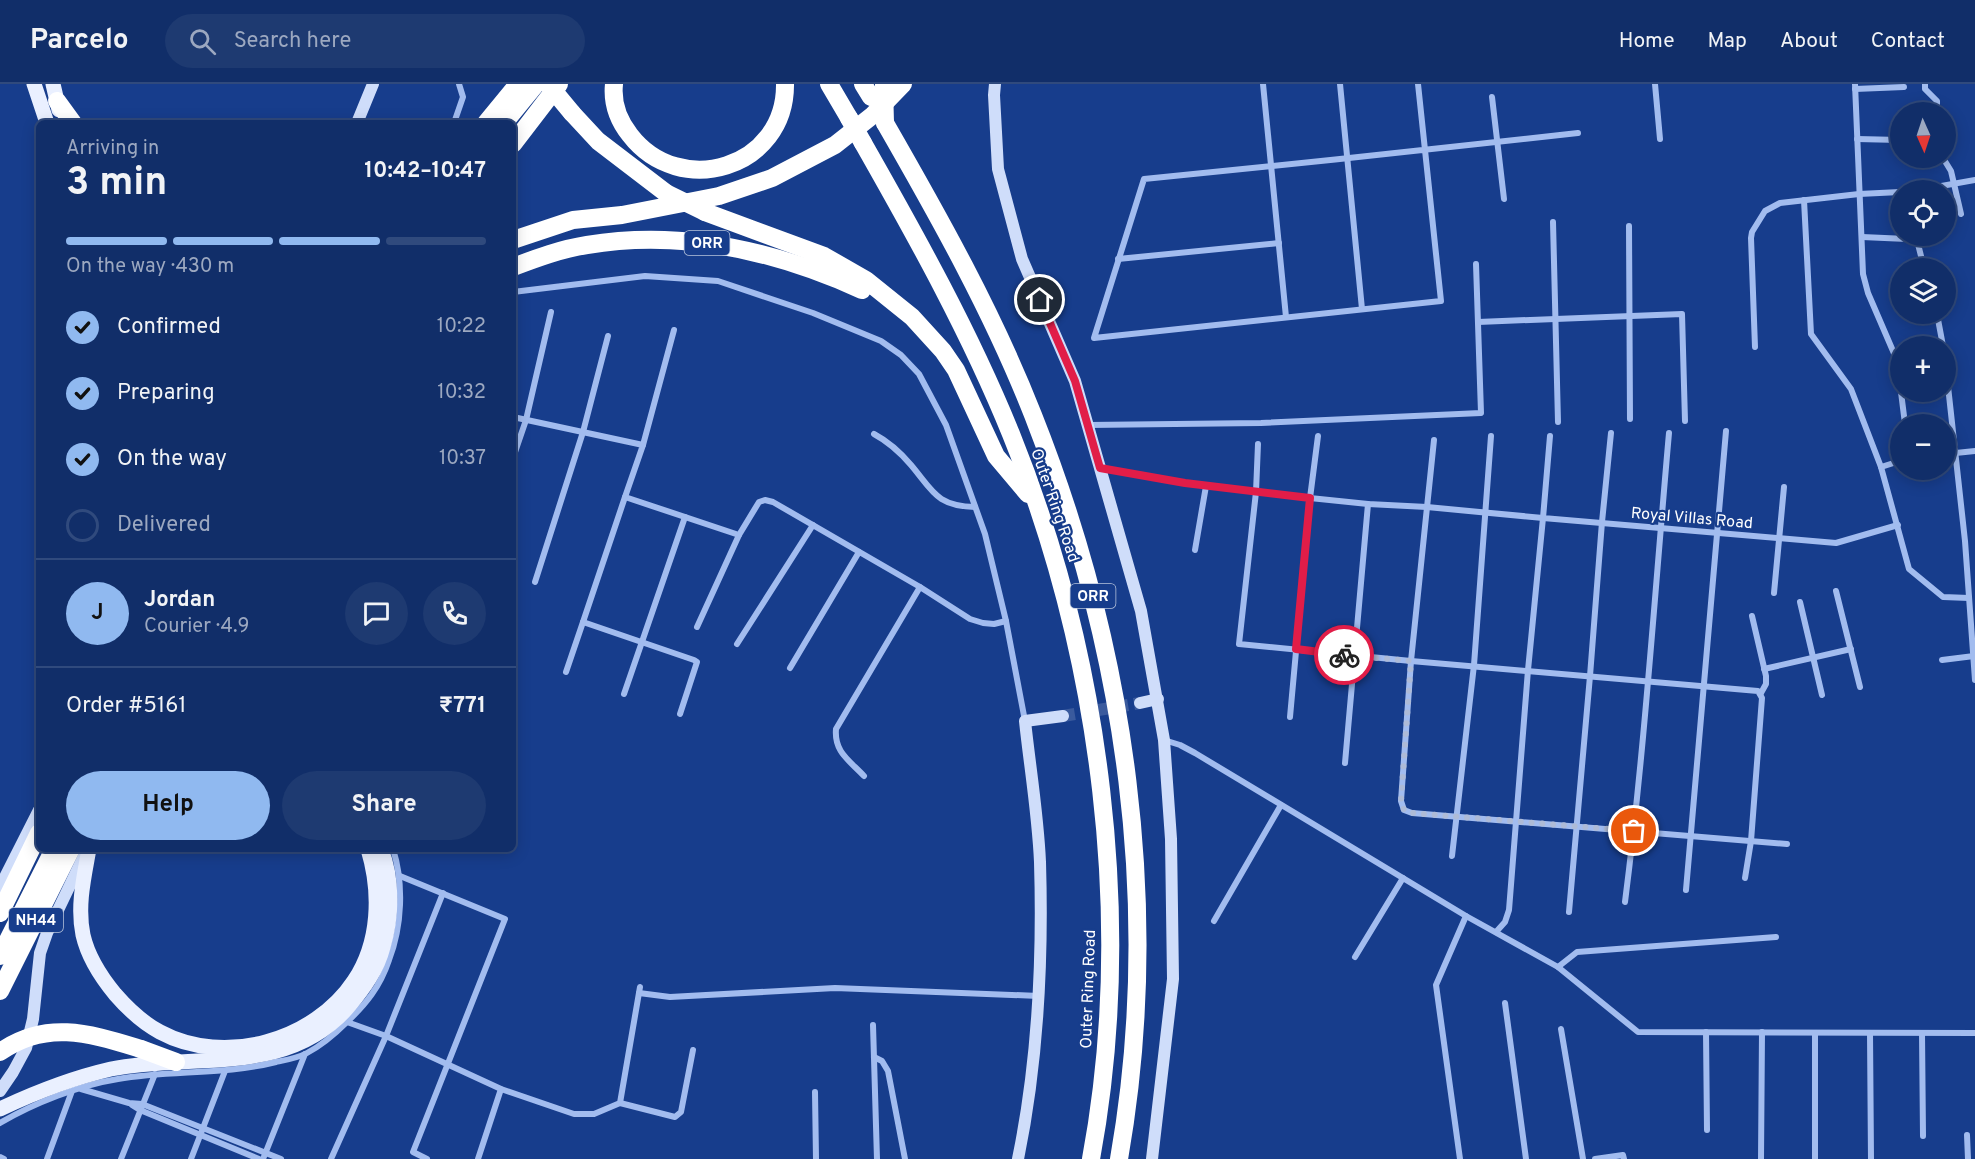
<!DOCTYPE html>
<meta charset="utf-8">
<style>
:root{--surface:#112e69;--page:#1e3a71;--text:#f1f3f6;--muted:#9ca8c0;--line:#304a7d;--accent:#90b9f0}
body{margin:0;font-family:Overpass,sans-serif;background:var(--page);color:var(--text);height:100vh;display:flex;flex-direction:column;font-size:22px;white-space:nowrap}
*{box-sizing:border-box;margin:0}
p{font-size:20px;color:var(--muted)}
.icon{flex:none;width:33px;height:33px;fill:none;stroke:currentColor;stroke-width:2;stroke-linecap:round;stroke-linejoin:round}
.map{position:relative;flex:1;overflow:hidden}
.details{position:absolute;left:36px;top:36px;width:480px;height:732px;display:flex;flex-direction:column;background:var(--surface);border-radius:9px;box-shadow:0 3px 15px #0003,0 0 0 2px var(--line)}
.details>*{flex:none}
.needle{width:39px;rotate:177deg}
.buttons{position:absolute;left:1890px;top:18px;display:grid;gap:12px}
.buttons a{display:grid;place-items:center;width:66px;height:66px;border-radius:50%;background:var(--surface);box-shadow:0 3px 15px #0003,0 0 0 2px var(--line);font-size:30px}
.pin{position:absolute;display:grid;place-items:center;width:51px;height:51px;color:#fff;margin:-26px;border:3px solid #fff;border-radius:50%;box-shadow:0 2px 6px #0007}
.courier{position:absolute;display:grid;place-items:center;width:60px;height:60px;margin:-30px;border:4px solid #e11d48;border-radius:50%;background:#fff;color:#222;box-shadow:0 2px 8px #0007}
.headline em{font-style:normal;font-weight:700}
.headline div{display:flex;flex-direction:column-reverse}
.headline{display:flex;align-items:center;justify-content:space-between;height:102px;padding:0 30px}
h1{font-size:39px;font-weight:700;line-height:45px}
.bar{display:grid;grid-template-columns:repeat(4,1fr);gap:9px 6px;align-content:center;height:72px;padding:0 30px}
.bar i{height:8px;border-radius:4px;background:var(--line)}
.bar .on{background:var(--accent)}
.bar p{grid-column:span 4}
.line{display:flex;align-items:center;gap:15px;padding:0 30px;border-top:2px solid var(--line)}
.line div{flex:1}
.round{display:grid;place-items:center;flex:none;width:63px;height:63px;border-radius:32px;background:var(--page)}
ol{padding:0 30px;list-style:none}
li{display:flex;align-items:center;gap:18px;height:66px}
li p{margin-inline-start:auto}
li .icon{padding:6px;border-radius:50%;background:var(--accent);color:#111;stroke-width:4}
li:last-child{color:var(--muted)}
li i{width:33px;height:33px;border:3px solid var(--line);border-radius:50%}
.primary-button{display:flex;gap:12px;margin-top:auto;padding:12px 30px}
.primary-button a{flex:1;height:69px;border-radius:36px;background:var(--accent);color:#111;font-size:24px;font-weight:700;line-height:69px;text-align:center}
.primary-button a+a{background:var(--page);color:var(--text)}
header{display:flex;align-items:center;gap:36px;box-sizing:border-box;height:84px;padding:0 30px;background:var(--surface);border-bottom:2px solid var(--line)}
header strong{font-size:28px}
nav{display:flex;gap:33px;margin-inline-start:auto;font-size:21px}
.search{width:420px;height:54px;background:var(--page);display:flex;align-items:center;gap:15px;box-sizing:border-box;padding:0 21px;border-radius:33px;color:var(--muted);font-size:22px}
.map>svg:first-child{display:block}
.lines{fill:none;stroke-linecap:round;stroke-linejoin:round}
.secondary-tunnel{stroke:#3a5a9d;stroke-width:12;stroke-dasharray:12 6;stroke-linecap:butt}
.street{stroke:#a2bcef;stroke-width:6}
.secondary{stroke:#cfddfa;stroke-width:12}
.primary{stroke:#eaf0ff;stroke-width:15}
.highway{stroke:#fff;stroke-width:18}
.highway-bridge{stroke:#fff;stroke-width:18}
.done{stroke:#aebbd7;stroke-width:6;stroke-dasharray:0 10.8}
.route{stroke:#e11d48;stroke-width:8}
.labels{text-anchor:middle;stroke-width:4.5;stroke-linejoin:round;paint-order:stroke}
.shield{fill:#173d8c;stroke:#b9c5dc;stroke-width:1.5}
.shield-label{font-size:15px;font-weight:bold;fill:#fff}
.street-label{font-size:16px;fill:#fff;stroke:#173d8c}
</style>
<header>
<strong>Parcelo</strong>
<div class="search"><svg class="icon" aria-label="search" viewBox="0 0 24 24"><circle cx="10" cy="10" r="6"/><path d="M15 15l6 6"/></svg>Search here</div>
<nav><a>Home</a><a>Map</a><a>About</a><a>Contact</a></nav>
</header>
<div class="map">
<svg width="1975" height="1075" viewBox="0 0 1975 1075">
<rect width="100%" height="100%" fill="#173d8c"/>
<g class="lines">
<!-- secondary-tunnel -->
<path class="secondary-tunnel" d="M 1063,632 L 1140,619"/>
<!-- street -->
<g class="street">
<path d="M 1263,0 L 1286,233"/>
<path d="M 1340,0 L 1362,225"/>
<path d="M 1418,0 L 1441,217 L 1094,254 L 1144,95 C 1289,81 1433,65 1578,49"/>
<path d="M 1655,0 L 1660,55"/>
<path d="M 1855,0 L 1863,190 L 1868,209 L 1896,274 L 1900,302"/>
<path d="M 1925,0 L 1925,5 L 1937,17 L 1937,28"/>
<path d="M 1855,5 L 1904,3"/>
<path d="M 1492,13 L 1504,115"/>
<path d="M 454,39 L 463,13 L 459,0"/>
<path d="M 1857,55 L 1900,56"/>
<path d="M 1943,74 L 1951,87 L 1961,130"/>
<path d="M 1919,106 L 1975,96"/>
<path d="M 1804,116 L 1811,250 L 1851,305 L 1881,383 L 1909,485 L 1943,513 L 1969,514"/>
<path d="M 1553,138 L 1558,338"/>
<path d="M 1629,142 L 1630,335"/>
<path d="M 1862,153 L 1907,155 L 1918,160 L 1924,184"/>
<path d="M 1118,175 L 1279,159"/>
<path d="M 513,208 L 645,192 L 718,197 L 813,229 L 881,257 L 901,271 L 919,290 L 946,341 L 985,450 L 1006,537 L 1025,637"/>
<path d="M 1937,230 L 1943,262"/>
<path d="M 1478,238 L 1682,230 L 1685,337"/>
<path d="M 1755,263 L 1751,154 L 1752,148 L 1765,127 L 1780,119 L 1859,110 L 1900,108"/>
<path d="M 1946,284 L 1965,457 L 1975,596"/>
<path d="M 1901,308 L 1905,340"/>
<path d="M 513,333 L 643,361 L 625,413 L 739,451 L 759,418 L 765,416 L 773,418 L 920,503 L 970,535 L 983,539 L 994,540 L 1006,537"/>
<path d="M 1088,341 L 1261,339 L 1481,329 L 1476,180"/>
<path d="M 874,350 C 889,358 900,368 911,381 C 933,407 936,422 975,423"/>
<path d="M 1318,352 L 1310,414 L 1368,420 L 1427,423 L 1543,434 L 1528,586 L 1509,826 L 1505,838 L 1496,848"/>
<path d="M 1550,352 L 1543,434 L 1836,459 L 1898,441"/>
<path d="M 1434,356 L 1411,577 L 1401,717 L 1404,726 L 1412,729 L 1787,760"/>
<path d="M 1258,360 L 1256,408 L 1239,560 L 1411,577 L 1758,607 L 1762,614 L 1751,757 L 1745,794"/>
<path d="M 643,361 L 674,246"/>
<path d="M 1946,370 L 1975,367"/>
<path d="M 513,374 L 526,336 L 551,228"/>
<path d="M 1881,383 L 1900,377"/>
<path d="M 1101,384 L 1185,399 L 1310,414 L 1290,633"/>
<path d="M 625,413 L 583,538 L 694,576 L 697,578 L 680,630"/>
<path d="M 1195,466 L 1206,402"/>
<path d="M 535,498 L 583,348 L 608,252"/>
<path d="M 1836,507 L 1860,603"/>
<path d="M 1774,509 L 1784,403"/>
<path d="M 1800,518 L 1822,611"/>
<path d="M 1752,532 L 1766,592 L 1766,600 L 1761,609"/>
<path d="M 697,543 L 739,451"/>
<path d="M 737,560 L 813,441"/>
<path d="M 1942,576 L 1974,572"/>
<path d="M 790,584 L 859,468"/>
<path d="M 1764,585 L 1851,565"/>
<path d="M 566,588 L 583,538"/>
<path d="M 624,610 L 685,433"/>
<path d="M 1164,656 L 1180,661 L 1195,669 L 1466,832 L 1558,883 L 1638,948 L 1975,949"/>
<path d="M 1345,679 L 1368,420"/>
<path d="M 864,692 C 849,676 834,668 836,645 L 920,503"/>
<path d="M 1452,772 L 1474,581 L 1491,352"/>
<path d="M 400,792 L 505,835 L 413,1068 L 427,1075"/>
<path d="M 1686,806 L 1726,347"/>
<path d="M 1625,818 C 1645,662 1655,505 1669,349"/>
<path d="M 1569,828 L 1590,592 L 1602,438 L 1611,349"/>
<path d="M 1214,837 L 1281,721"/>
<path d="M 1355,873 L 1403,794"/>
<path d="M 1558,883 L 1577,868 L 1776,853"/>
<path d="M 639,909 L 670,913 L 835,904 L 1039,912"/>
<path d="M 1505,919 L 1526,1075"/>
<path d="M 347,938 L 386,952 L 501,1005 L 574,1030 L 594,1030 L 620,1019 L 640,903"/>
<path d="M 873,941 L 877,1075"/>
<path d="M 1561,945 L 1583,1075"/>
<path d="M 1706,948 L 1707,1046"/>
<path d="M 1870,949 L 1871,1075"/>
<path d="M 1922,949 L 1923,1052"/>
<path d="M 874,973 L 882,977 L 888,987 L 905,1075"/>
<path d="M 81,1005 L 129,1019 L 142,1020 L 281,1075"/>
<path d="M 815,1008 L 816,1075"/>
<path d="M 620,1019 L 675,1033 L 681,1028 L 693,966"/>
<path d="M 132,1021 L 140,1026 L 259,1075"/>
<path d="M 0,1039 C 34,1019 80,1001 118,995 C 171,986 225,991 276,978 C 286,976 298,974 307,969 C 322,961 334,951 346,939 C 366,920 380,903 389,876 C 402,842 404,800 393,765"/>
<path d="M 1967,1051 L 1968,1075"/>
<path d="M 0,1073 L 4,1075"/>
<path d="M 47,1075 L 72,1007"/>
<path d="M 121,1075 L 155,990"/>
<path d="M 191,1075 L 225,987"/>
<path d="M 263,1075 L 305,970"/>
<path d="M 331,1075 L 386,952 L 443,809"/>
<path d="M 478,1075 L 501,1005"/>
<path d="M 1460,1075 L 1436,901 L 1466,832"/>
<path d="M 1595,1075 L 1623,1071 L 1624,1075"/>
<path d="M 1761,1075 L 1762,948"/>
<path d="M 1815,1075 L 1815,949"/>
</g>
<!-- secondary -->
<g class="secondary">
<path d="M 995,0 L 994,11 L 998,85 L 1022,175 L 1075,297 L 1100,384 L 1141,527 L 1164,656 L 1171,755 L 1173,895 L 1152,1075"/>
<path d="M 357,39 L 373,0"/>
<path d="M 1140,619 L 1158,615"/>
<path d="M 0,803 L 39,726"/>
<path d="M 0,1007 L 13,988 L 26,964 L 33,935 L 40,869 L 47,849 L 84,772"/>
<path d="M 1018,1075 C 1038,978 1043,878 1040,778 C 1038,731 1030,684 1025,637 L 1063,632"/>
</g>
<!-- primary -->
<g class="primary">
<path d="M 34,0 L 47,39"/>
<path d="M 53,0 L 59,26"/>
<path d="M 89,765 C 84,793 77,822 83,851 C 88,873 101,893 115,910 C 128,925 143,939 160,948 C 225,983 315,956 354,897 C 380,858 381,808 368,765"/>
<path d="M 0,1025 C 36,1008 72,994 111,985 C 193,968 288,994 349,922 C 364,904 377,886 383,863 C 392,833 393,795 381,765"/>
</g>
<!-- highway -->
<g class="highway">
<path d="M 614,0 C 612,19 618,36 630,51 C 680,116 786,84 785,0"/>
<path d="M 829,0 L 849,34"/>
<path d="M 863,0 L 871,13"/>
<path d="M 57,17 L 73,39"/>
<path d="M 572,29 L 598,57 L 666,109"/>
<path d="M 486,39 L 518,0"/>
<path d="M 504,39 L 536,0"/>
<path d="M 885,39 C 939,133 993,229 1033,331 C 1126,565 1163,825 1119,1075"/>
<path d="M 863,59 C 917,154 970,249 1011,350 C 1101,573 1135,838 1091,1075"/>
<path d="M 513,60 L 559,0"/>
<path d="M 705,128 L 824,172 L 866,196 L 912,233 L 943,267 L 956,286 L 996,372 L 1028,410"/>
<path d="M 513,156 L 573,136 L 622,131 L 719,112 L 772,94 L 835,61 L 873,31 L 903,0"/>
<path d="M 513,183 C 537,174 561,165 587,161 C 682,145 776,167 862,206"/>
<path d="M 0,829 L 39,749"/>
<path d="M 0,872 L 54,765"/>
<path d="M 0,907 L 71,765"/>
<path d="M 141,965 L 176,978"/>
</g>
<!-- highway-bridge -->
<g class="highway-bridge">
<path d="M 548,0 L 572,29"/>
<path d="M 884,1 L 885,39"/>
<path d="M 849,34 L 863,59"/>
<path d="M 666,109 L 705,128"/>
<path d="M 0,968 C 47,935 91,950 141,965"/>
</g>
</g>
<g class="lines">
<!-- done -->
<path class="done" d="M 1344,571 L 1411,577 L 1401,717 L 1404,726 L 1412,729 L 1634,747"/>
<!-- route -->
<path class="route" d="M 1040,216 L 1075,297 L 1100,384 L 1185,399 L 1310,414 L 1296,565 L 1344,571"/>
</g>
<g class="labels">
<!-- shield labels -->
<g class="shield">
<rect x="684.5" y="147" width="45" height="24" rx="4.5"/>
<rect x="1070.5" y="500" width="45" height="24" rx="4.5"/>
<rect x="9" y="824" width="54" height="24" rx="4.5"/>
</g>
<g class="shield-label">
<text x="707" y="164">ORR</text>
<text x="1093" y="517">ORR</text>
<text x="36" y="841">NH44</text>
</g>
<!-- street labels -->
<g class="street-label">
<text transform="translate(1056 421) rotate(71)" y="6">Outer Ring Road</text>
<text transform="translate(1692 433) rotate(5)" y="6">Royal Villas Road</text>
<text transform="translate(1087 905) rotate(-88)" y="6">Outer Ring Road</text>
</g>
</g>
</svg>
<div class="buttons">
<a><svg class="needle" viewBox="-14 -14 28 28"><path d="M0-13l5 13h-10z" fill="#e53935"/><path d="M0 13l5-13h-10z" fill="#9ca8c0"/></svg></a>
<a><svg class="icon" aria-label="locate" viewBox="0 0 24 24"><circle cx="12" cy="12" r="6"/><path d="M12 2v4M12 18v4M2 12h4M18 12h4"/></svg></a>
<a><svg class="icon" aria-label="layers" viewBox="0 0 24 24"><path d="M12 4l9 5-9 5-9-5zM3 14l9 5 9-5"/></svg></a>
<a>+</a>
<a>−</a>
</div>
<div class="pin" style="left:1634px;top:747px;background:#ea580c"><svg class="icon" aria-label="bag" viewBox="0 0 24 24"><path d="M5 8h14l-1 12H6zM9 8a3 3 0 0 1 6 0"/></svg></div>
<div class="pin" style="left:1040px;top:216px;background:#1f2937"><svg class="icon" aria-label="home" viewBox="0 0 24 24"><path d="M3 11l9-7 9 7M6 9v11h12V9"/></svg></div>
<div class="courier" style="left:1344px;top:571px"><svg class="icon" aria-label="bike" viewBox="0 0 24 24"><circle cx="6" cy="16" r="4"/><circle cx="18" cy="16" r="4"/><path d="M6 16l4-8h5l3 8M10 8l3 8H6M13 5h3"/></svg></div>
<section class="details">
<div class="headline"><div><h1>3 min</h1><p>Arriving in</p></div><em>10:42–10:47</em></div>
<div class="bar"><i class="on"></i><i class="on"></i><i class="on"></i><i></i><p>On the way · 430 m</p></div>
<ol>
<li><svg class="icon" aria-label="check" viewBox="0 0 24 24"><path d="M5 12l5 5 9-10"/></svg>Confirmed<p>10:22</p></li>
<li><svg class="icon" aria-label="check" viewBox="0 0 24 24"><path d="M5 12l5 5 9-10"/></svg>Preparing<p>10:32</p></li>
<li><svg class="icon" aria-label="check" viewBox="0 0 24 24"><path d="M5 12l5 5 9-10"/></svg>On the way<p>10:37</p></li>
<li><i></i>Delivered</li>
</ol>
<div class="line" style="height:108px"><b class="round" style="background:var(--accent);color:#111">J</b><div><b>Jordan</b><p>Courier · 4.9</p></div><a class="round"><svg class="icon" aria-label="chat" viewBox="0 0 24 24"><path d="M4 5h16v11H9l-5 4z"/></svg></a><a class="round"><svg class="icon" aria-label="phone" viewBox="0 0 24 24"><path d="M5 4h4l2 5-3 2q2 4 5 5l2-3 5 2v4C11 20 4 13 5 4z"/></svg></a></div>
<div class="line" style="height:78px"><div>Order #5161</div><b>₹771</b></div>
<div class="primary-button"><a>Help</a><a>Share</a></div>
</section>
</div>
